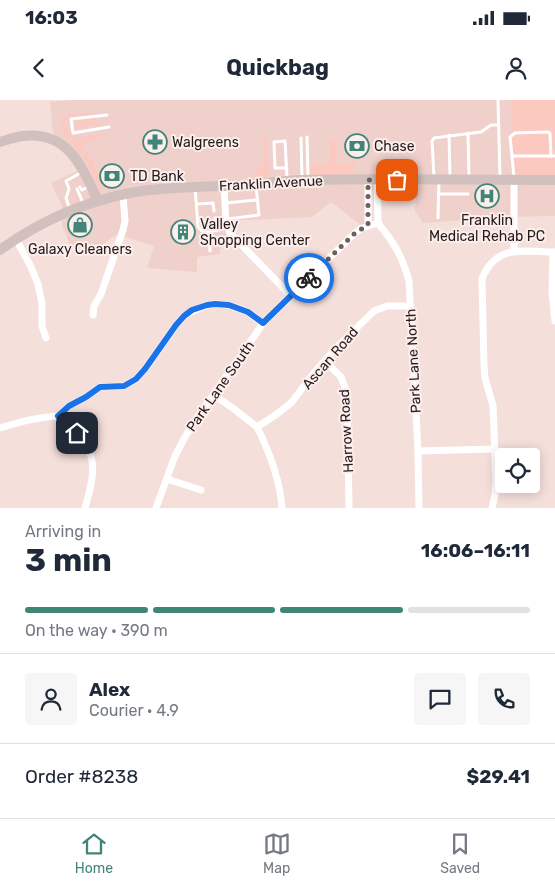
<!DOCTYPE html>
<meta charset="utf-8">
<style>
:root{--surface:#fff;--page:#f6f6f7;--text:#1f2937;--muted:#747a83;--line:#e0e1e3;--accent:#418578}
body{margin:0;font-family:Rubik,sans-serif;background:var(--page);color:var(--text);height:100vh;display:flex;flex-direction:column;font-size:19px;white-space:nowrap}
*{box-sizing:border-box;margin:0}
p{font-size:16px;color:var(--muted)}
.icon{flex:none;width:28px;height:28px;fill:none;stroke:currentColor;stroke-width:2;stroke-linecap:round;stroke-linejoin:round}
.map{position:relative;height:408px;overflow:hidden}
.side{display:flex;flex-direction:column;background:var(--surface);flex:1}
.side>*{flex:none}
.tools{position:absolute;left:495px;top:348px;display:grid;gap:10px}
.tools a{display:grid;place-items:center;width:45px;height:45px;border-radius:5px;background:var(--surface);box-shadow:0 2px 12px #0003;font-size:25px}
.pin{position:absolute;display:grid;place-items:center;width:42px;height:42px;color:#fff;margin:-21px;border-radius:10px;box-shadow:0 2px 8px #0006}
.courier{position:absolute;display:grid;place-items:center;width:50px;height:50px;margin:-25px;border:4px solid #1a73e8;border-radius:50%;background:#fff;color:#222;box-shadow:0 1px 6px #0007}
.overview em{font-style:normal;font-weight:700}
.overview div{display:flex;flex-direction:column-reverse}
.overview{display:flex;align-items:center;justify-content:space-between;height:85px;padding:0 25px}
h1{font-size:32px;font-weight:700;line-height:38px}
.bar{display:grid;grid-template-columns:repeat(4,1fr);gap:8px 5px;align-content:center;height:60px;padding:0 25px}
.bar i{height:6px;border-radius:4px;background:var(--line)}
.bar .active{background:var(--accent)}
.bar p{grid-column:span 4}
.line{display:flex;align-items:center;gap:12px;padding:0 25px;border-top:1px solid var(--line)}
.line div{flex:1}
.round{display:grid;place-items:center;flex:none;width:52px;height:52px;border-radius:5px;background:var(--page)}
.status{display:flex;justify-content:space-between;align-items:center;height:35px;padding:0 25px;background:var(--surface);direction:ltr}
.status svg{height:14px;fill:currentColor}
header{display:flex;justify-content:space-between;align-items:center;height:65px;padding:0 25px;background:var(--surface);font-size:22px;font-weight:700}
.tabs{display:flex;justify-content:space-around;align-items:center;height:70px;border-top:1px solid var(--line);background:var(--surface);font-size:14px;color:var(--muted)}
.tabs a{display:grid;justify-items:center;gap:2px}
.tabs .active{color:var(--accent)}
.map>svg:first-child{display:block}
.built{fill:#efd0ca}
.green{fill:#fcc9c0}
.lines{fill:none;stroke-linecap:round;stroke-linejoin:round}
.service{stroke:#fff;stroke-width:3}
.minor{stroke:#fff;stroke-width:7}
.secondary{stroke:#d1c0be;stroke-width:10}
.done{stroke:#6d605e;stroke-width:5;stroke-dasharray:0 9}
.route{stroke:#1a73e8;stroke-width:6}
.labels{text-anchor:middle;stroke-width:4;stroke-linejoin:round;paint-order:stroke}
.poi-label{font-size:14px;fill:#241c1b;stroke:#fceeec;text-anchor:start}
.street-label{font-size:14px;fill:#241c1b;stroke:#fceeec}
</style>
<div class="status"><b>16:03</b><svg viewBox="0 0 49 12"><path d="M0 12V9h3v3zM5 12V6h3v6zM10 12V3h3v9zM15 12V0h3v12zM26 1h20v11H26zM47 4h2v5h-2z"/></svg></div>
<header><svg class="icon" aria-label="back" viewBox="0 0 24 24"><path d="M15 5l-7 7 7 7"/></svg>Quickbag<svg class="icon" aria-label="person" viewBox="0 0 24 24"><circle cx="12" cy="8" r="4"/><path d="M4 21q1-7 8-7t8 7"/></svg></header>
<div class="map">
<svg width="555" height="408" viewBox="0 0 555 408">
<rect width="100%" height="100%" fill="#f5dfdb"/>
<!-- built -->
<path class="built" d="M 74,0 L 555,0 L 555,116 L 506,117 L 423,123 L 415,111 L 416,90 L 365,91 L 367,124 L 362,126 L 331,102 L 312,117 L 225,121 L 229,134 L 221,138 L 220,154 L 197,157 L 197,172 L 147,168 L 154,146 L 126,137 L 115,135 L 104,144 L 87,145 L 77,148 L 70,145 L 62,125 L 62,106 L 51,83 L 77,71 L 53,32 L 50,2 Z"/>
<!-- green -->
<g class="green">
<rect x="512" y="0" width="43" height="80"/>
<path d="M 94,13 L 99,14 L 67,18 L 65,22 C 70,47 84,37 102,33 L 105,41 L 101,36 L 84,45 L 85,49 L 73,55 L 71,53 L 75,44 L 63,34 C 62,27 59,19 65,15 Z"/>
<path d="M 88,18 L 99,18 L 95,19 L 96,24 L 101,23 L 101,26 C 99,26 97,25 94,25 C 88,24 82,29 76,26 L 76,22 L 78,20 Z"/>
<path d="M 263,36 L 267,36 L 270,83 L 258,84 L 256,67 L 264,66 Z"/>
<path d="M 352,36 L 354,80 L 308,80 L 307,64 L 330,64 L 330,40 L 337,40 L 337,64 L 351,64 L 351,37 Z"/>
<path d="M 108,48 L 111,57 L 110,57 L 108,53 L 93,59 L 94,66 L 97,72 L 103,72 L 106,84 L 108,84 L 108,88 L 100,90 L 82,54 L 88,51 L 90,60 L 108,52 Z"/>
</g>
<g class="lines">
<!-- service -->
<g class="service">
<path d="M 498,0 L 500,77"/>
<path d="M 107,15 L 71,19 L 73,33 L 109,27"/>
<path d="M 468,33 L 469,78"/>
<path d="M 449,35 L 450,77"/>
<path d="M 307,37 L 308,77"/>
<path d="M 301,38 L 302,77"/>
<path d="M 512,56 L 510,37 L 515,33 L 548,32 L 550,33 L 551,56"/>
<path d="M 287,68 L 275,68 L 274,42 L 285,41 L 287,78"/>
<path d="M 434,77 L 432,41 L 434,38 L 481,32 L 491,25 L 499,25"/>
<path d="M 514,77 L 512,56 L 555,56"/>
<path d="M 80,87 L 82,90 L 90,86"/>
<path d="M 195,87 L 198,127 L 204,133 L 227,128"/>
<path d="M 77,89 L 83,103"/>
<path d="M 439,94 L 468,94"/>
<path d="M 226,103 L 257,100"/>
<path d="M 197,104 L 213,103 L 214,111"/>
<path d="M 70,110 L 66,98 L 69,89 L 66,81 L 82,72"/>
<path d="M 215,118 L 216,131"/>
<path d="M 438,118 L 439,80"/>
<path d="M 227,119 L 259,115 L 256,86"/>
<path d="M 209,133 L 210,151"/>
</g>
<!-- minor -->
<g class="minor">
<path d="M 368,80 L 368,125"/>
<path d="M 377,80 L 378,123"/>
<path d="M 224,86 L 226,123 L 230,133 L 291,196"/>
<path d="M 378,123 C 395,144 402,156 409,181 L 418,351 L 419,408"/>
<path d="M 16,139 L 31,167 L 38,184 L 42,204 L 42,226 L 46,238"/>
<path d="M 514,151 L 514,80"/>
<path d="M 553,152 L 552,193 L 555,221"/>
<path d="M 93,215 L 94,206 L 101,194 L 123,130 L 125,121 L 123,95"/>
<path d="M 325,261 L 341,277 L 347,293 L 349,408"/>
<path d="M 214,295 L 234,309 L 257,327 L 259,331 C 271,356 280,380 282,408"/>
<path d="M 58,316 L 69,306 L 86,297 L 100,287 L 124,286 L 136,279 L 145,269 L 176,225 L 184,216 L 193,211 L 207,205 L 215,204 L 229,205 L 248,212 L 263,223"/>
<path d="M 257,327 L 277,314 L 292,302 L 313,274 L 336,248 L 374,211 L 387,206 L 410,206"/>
<path d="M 0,328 C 20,322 37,317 58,316 C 96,350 99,359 85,408"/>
<path d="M 418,351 L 495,349"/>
<path d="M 167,379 L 201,390"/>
<path d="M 156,408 L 175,356 L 185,337 L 194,322 L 253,238 L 263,223 L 355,133 L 362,128 L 378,123"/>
<path d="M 492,408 L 495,395 L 496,381 L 493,306 L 485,278 L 484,265 L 482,179 C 496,143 524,152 555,152"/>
</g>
<!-- secondary -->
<g class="secondary">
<path d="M 0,42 C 7,40 15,37 23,36 C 69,31 82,67 98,101"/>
<path d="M 0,150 C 40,121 86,101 135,92 C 172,86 211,87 248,85 C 266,83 283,81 301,80 C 386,78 470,80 555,80"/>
</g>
</g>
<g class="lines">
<!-- done -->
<path class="done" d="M 309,178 L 355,133 L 368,125 L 368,80 L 397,80"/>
<!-- route -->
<path class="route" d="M 77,333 L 58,316 L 69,306 L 86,297 L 100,287 L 124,286 L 136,279 L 145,269 L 176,225 L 184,216 L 192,210 L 207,205 L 215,204 L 229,205 L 248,212 L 263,223 L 309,178"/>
</g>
<!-- icons -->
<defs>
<g id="pharmacy-ring" transform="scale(1.25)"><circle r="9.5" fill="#fceeec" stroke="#418578" stroke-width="1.5"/><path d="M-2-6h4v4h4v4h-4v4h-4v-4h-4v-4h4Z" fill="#418578"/></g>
<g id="bank-ring" transform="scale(1.25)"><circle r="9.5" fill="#fceeec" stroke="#418578" stroke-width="1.5"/><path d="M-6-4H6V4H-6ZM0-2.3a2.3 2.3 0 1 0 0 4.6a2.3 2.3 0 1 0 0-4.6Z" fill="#418578"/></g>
<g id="hospital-ring" transform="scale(1.25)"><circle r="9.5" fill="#fceeec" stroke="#418578" stroke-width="1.5"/><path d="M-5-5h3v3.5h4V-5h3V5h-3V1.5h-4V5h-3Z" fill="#418578"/></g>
<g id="shop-ring" transform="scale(1.25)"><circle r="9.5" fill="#fceeec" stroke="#418578" stroke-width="1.5"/><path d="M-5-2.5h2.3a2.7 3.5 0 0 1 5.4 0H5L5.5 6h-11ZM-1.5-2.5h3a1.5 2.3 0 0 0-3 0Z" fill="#418578"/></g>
<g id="building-ring" transform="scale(1.25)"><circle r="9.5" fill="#fceeec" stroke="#418578" stroke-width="1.5"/><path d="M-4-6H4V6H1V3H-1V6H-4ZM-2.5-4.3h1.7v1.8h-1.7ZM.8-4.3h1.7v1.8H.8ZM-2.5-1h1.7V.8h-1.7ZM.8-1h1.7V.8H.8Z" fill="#418578"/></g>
</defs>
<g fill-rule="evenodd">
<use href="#pharmacy-ring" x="155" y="42"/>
<use href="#bank-ring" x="357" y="46"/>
<use href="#bank-ring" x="112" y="76"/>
<use href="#hospital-ring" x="487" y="96"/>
<use href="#shop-ring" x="80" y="125"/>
<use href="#building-ring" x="183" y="132"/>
</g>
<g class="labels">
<!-- poi labels -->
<g class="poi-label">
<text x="172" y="47">Walgreens</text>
<text x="374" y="51">Chase</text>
<text x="130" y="81">TD Bank</text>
<text x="487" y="125" text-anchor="middle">Franklin<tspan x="487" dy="16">Medical Rehab PC</tspan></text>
<text x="200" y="129">Valley<tspan x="200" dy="16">Shopping Center</tspan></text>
<text x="80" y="154" text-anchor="middle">Galaxy Cleaners</text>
</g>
<!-- street labels -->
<g class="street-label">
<text transform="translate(271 83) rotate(-3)" y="5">Franklin Avenue</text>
<text transform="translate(330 258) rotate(-49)" y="5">Ascan Road</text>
<text transform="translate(413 261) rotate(-93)" y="5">Park Lane North</text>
<text transform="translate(220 286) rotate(-55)" y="5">Park Lane South</text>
<text transform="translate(346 331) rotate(-93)" y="5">Harrow Road</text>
</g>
</g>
</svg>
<div class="tools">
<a><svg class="icon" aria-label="locate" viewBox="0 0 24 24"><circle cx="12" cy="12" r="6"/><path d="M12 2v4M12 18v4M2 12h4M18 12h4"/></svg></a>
</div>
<div class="pin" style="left:397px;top:80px;background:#ea580c"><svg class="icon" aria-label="bag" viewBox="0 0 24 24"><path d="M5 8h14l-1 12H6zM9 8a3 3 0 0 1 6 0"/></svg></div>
<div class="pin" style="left:77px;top:333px;background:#1f2937"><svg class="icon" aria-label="home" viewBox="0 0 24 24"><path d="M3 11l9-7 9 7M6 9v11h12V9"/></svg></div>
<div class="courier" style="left:309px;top:178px"><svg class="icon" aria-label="bike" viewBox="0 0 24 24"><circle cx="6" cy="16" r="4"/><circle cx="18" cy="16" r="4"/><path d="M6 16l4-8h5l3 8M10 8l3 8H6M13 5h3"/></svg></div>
</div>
<section class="side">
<div class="overview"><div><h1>3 min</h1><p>Arriving in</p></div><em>16:06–16:11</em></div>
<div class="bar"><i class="active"></i><i class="active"></i><i class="active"></i><i></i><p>On the way · 390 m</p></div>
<div class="line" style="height:90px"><a class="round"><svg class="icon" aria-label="person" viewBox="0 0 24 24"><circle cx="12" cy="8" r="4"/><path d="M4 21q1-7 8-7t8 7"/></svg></a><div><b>Alex</b><p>Courier · 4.9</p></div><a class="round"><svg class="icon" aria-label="chat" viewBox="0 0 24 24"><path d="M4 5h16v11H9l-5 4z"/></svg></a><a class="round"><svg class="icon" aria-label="phone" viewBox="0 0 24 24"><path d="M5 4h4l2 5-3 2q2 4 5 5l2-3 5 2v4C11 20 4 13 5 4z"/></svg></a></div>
<div class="line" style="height:65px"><div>Order #8238</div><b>$29.41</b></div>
</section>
<nav class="tabs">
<a class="active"><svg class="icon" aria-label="home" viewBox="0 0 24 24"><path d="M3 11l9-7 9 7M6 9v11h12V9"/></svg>Home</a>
<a><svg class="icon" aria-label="map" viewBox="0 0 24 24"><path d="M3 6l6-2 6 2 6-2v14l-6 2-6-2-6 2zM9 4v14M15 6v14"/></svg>Map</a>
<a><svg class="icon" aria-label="saved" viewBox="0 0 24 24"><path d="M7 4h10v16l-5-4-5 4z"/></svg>Saved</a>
</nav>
